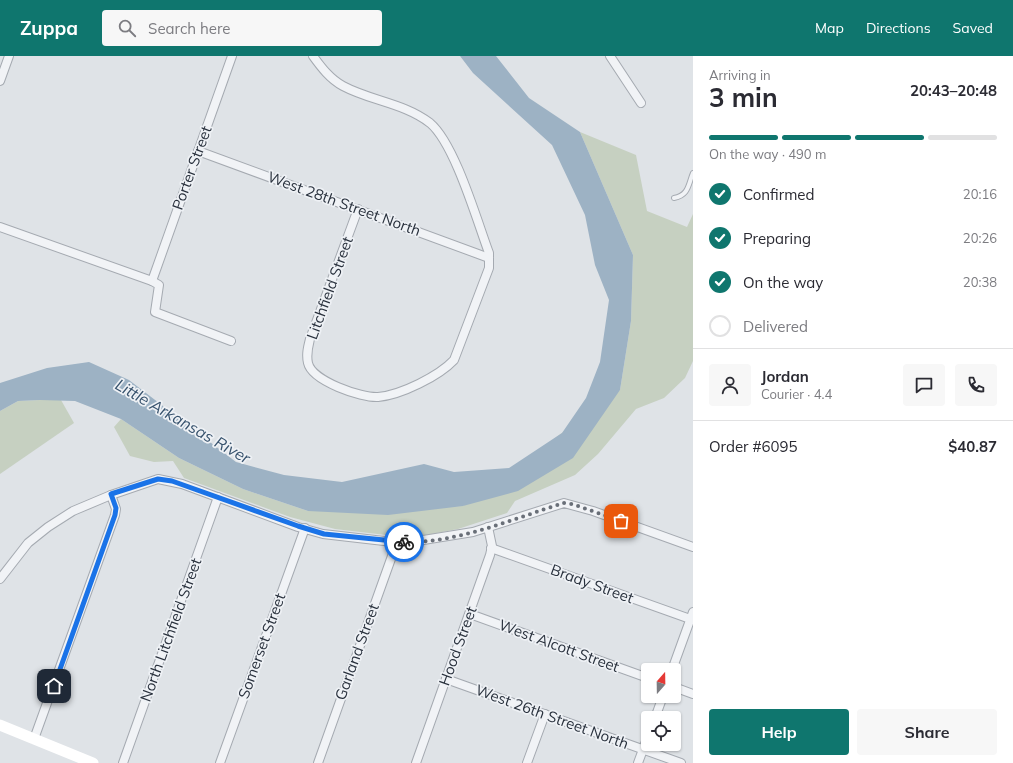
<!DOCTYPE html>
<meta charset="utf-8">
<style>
:root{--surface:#fff;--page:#f7f7f7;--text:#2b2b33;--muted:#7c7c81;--line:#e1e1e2;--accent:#0f766e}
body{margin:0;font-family:Mulish,sans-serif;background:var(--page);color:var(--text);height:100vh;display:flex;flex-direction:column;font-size:15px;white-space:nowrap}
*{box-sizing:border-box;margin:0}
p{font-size:13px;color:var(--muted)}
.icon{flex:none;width:22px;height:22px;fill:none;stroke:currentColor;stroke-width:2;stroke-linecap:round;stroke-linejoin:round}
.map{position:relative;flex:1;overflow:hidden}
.panel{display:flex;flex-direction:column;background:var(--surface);width:320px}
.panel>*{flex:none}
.needle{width:26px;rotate:20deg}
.controls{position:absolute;left:641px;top:607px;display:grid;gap:8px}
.controls a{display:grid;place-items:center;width:40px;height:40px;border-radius:4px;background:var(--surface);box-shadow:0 1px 3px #0004;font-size:20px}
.pin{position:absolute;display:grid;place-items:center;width:34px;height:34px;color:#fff;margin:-17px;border-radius:8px;box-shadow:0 2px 6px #0006}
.courier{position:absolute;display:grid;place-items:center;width:40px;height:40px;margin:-20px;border:3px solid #1a73e8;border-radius:50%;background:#fff;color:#222;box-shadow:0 1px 5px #0007}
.overview em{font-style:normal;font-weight:700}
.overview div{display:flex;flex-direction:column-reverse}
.overview{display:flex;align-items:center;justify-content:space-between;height:68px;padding:0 16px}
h1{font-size:26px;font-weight:700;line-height:30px}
.bar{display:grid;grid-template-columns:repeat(4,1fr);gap:6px 4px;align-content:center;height:48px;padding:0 16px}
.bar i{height:5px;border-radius:3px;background:var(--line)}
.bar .on{background:var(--accent)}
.bar p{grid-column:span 4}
.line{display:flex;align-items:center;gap:10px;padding:0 16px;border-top:1px solid var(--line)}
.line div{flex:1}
.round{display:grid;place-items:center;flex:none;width:42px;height:42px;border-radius:4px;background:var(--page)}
ol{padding:0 16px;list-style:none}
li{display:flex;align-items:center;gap:12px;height:44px}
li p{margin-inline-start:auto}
li .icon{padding:4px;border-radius:50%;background:var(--accent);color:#fff;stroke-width:4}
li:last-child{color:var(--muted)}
li i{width:22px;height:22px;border:2px solid var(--line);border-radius:50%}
.action{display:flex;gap:8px;margin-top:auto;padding:8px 16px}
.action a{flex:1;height:46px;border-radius:4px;background:var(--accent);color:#fff;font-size:16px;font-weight:700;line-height:46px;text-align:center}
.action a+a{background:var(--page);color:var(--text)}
header{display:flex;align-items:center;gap:24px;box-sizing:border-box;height:56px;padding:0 20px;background:var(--accent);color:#fff}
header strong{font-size:19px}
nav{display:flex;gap:22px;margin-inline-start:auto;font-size:14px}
.search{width:280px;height:36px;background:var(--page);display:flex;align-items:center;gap:10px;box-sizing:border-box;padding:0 14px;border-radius:4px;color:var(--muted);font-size:15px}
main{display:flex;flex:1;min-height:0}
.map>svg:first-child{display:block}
.green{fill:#c6d0c1}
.water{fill:#9db2c4}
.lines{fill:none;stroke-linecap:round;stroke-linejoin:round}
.service-casing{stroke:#a5aab1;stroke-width:6}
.minor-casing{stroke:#a5aab1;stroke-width:10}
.service{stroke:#f1f3f6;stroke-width:4}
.minor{stroke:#f1f3f6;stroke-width:8}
.secondary{stroke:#fff;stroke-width:11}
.done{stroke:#696f78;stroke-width:4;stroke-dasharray:0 7.2}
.route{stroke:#1a73e8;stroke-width:5}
.labels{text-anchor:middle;stroke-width:3.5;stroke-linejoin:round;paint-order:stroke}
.street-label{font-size:15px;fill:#29313d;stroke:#eef1f5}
.water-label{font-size:16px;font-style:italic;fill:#37526d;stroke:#eef1f5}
</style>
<header>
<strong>Zuppa</strong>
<div class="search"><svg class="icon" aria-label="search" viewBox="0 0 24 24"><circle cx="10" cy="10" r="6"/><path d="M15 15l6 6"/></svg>Search here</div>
<nav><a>Map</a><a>Directions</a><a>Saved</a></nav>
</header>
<main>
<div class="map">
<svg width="693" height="707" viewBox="0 0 693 707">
<rect width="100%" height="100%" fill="#dfe3e7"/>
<!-- green -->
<g class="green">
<path d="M 580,76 L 636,99 L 647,155 L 687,171 L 693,158 L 693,305 L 685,322 L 664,342 L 636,353 L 598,398 L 575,419 L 515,445 L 507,457 L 458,473 L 421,480 L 386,479 L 335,473 L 290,461 L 184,422 L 173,405 L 154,406 L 130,400 L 114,371 L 121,363 L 179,402 L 243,433 L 308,455 L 463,450 L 620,334 L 631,265 L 633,199 Z"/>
<path d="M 40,344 L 61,344 L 74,367 L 0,418 L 0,355 L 18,345 Z"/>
</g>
<!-- water -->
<path class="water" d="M 460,0 L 496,0 L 529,42 L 580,76 L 633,199 L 631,265 L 620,334 L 573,402 L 518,435 L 463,450 L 388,459 L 308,455 L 243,433 L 179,402 L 121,363 L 75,345 L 40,344 L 18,345 L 0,355 L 0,327 L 47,312 L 89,306 L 129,324 L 236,406 L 284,419 L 342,426 L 424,408 L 454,416 L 509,412 L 562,377 L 586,342 L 600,306 L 609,244 L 595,209 L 585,159 L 552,89 L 473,17 Z"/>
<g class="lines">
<!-- service casing -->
<g class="service-casing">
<path id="service" d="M 674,142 C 689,139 688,129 693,117"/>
</g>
<!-- minor casing -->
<g class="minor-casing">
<g id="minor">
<path d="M 313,0 C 321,11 330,23 343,30 C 371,45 404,47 430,67 C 455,88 477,165 489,197 L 489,212 L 454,304 C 439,320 401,339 378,341 C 361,342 312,325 308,307 C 306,298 308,291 310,283 L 358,153"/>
<path d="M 610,0 L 641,47"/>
<path d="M 0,25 L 9,0"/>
<path d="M 198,95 L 489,202"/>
<path d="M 0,171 L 152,225 L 159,229 L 155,256 L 231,285"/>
<path d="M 152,225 L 232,0"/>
<path d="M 491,492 L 693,564"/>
<path d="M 0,523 L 28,487 L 48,471 L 73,455 L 111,439 L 158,423 L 182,428 L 298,471 L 323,478 L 384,485 L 411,486 L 473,476 L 564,447 L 593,455 L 693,491"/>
<path d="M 470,558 L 648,622"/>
<path d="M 672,614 L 693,556"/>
<path d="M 446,623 L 681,707"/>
<path d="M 674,631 L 693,638"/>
<path d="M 655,662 L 663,640"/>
<path d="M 34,683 L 115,459 L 116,453 L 111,439"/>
<path d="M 123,707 L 218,441"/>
<path d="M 220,707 L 305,472"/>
<path d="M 318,707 L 397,486"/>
<path d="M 416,707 L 490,499 L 492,490 L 488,471"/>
<path d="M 527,707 L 545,658"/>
<path d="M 638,707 L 648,680"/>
</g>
</g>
<!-- service -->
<use href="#service" class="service"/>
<!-- minor -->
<use href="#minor" class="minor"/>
<!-- secondary -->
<path class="secondary" d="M 0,669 L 93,707"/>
</g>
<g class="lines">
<!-- done -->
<path class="done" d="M 404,486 C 455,488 515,462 564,447 L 572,448 L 621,465"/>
<!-- route -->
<path class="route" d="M 54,630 L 115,459 L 116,452 L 111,438 L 158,423 L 172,425 L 298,470 L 324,478 L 404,486"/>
</g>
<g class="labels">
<!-- street labels -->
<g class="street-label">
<text transform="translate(192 112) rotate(-70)" y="5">Porter Street</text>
<text transform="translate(344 148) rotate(20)" y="5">West 28th Street North</text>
<text transform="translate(330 232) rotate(-70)" y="5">Litchfield Street</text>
<text transform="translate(592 528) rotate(20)" y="5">Brady Street</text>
<text transform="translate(171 574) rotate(-70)" y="5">North Litchfield Street</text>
<text transform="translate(262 590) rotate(-70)" y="5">Somerset Street</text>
<text transform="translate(458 590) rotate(-70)" y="5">Hood Street</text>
<text transform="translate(559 590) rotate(20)" y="5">West Alcott Street</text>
<text transform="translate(357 596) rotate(-70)" y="5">Garland Street</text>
<text transform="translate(552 661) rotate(20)" y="5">West 26th Street North</text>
</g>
<!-- water labels -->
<g class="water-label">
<text transform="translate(183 365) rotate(30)" y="6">Little Arkansas River</text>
</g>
</g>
</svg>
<div class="controls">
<a><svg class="needle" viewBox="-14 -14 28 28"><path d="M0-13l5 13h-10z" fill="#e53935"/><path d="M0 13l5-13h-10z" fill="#7c7c81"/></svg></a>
<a><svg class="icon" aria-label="locate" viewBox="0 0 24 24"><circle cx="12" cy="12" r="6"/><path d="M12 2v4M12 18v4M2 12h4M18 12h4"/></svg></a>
</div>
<div class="pin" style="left:621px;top:465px;background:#ea580c"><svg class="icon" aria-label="bag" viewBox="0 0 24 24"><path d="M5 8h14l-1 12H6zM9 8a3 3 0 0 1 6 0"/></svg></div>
<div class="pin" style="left:54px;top:630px;background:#1f2937"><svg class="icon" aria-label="home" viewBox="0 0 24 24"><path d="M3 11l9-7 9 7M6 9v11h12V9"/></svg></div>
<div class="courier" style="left:404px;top:486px"><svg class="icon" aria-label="bike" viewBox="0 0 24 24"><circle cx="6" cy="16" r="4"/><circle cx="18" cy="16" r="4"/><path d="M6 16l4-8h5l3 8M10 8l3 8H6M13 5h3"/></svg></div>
</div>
<section class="panel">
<div class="overview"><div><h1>3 min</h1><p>Arriving in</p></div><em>20:43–20:48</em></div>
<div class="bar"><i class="on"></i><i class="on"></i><i class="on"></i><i></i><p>On the way · 490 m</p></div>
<ol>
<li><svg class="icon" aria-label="check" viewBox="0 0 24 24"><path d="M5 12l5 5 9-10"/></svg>Confirmed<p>20:16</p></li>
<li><svg class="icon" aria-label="check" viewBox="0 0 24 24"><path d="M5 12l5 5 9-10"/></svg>Preparing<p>20:26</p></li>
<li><svg class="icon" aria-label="check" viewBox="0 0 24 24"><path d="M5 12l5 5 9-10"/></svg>On the way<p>20:38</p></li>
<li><i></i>Delivered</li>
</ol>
<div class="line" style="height:72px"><a class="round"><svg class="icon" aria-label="person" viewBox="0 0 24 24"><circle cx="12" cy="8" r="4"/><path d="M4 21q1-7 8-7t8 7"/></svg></a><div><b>Jordan</b><p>Courier · 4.4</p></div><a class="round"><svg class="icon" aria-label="chat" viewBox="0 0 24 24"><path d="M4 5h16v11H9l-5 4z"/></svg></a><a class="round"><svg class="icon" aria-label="phone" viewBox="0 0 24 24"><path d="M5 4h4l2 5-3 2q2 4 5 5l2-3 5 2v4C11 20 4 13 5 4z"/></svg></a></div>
<div class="line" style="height:52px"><div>Order #6095</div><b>$40.87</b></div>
<div class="action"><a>Help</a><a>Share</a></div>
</section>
</main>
